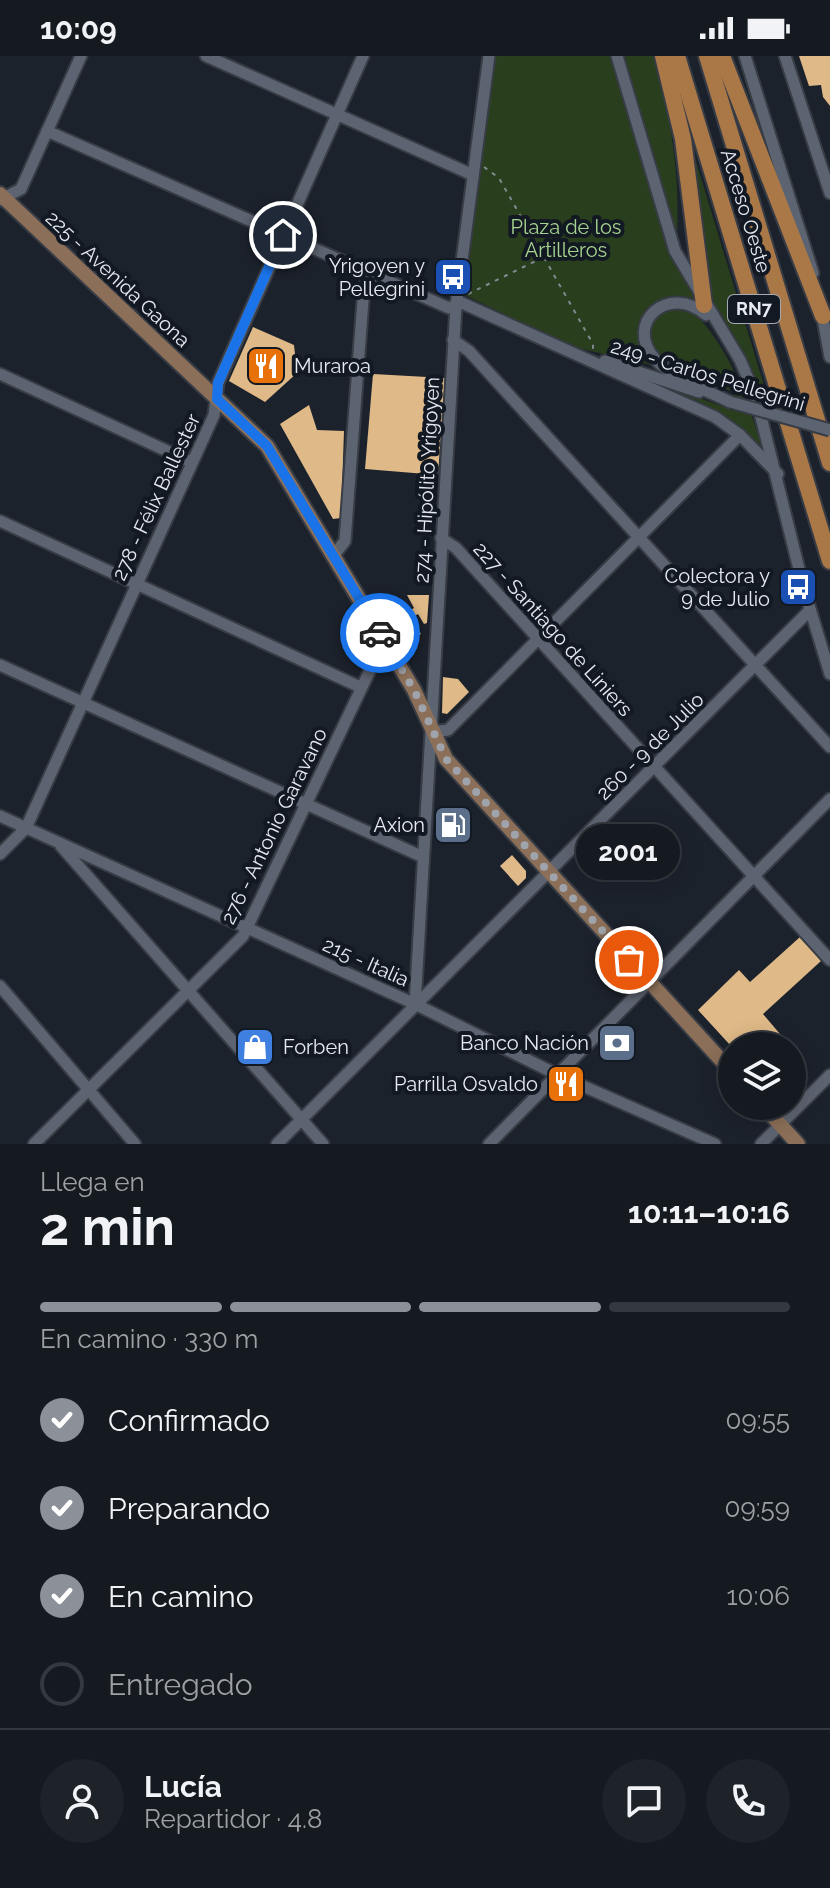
<!DOCTYPE html>
<html lang="es">
<meta charset="utf-8">
<style>
:root{--surface:#151a21;--page:#1e232a;--text:#f1f3f6;--muted:#9da1a5;--line:#34383f;--accent:#8c9099}
body{margin:0;font-family:Raleway,sans-serif;background:var(--page);color:var(--text);height:100vh;display:flex;flex-direction:column;font-size:30px;white-space:nowrap}
*{box-sizing:border-box;margin:0}
p{font-size:26px;color:var(--muted)}
.icon{flex:none;width:44px;height:44px;fill:none;stroke:currentColor;stroke-width:2;stroke-linecap:round;stroke-linejoin:round}
.map{position:relative;height:1088px;overflow:hidden}
.details{display:flex;flex-direction:column;background:var(--surface);flex:1}
.details>*{flex:none}
.tools{position:absolute;left:718px;top:976px;display:grid;gap:16px}
.tools a{display:grid;place-items:center;width:88px;height:88px;border-radius:50%;background:var(--surface);box-shadow:0 4px 20px #0003,0 0 0 2px var(--line);font-size:40px}
.pin{position:absolute;display:grid;place-items:center;width:68px;height:68px;color:#fff;margin:-34px;border:4px solid #fff;border-radius:50%;box-shadow:0 2px 8px #0007}
.courier{position:absolute;display:grid;place-items:center;width:80px;height:80px;margin:-40px;border:6px solid #1a73e8;border-radius:50%;background:#fff;color:#222;box-shadow:0 2px 10px #0007}
.bubble{position:absolute;height:56px;border-radius:28px;background:var(--surface);box-shadow:0 4px 20px #0003,0 0 0 2px var(--line);font-size:26px;font-weight:700;line-height:56px;text-align:center}
.head em{font-style:normal;font-weight:700}
.head div{display:flex;flex-direction:column-reverse}
.head{display:flex;align-items:center;justify-content:space-between;height:136px;padding:0 40px}
h1{font-size:52px;font-weight:700;line-height:60px}
.bar{display:grid;grid-template-columns:repeat(4,1fr);gap:12px 8px;align-content:center;height:96px;padding:0 40px}
.bar i{height:10px;border-radius:6px;background:var(--line)}
.bar .selected{background:var(--accent)}
.bar p{grid-column:span 4}
.line{display:flex;align-items:center;gap:20px;padding:0 40px;border-top:2px solid var(--line)}
.line div{flex:1}
.round{display:grid;place-items:center;flex:none;width:84px;height:84px;border-radius:42px;background:var(--page)}
ol{padding:0 40px;list-style:none}
li{display:flex;align-items:center;gap:24px;height:88px}
li p{margin-inline-start:auto}
li .icon{padding:8px;border-radius:50%;background:var(--accent);color:#fff;stroke-width:4}
li:last-child{color:var(--muted)}
li i{width:44px;height:44px;border:4px solid var(--line);border-radius:50%}
.status{display:flex;justify-content:space-between;align-items:center;height:56px;padding:0 40px;background:var(--surface);direction:ltr}
.status svg{height:22px;fill:currentColor}
.map>svg:first-child{display:block}
.green{fill:#293e1d}
.building{fill:#dfba88}
.lines{fill:none;stroke-linecap:round;stroke-linejoin:round}
.minor-casing{stroke:#373c45;stroke-width:15}
.major-casing{stroke:#373c45;stroke-width:18}
.highway-casing{stroke:#373c45;stroke-width:20}
.path{stroke:#838991;stroke-width:2;stroke-dasharray:4 6;stroke-linecap:butt}
.minor{stroke:#5d6471;stroke-width:11}
.major{stroke:#8b6f58;stroke-width:14}
.highway{stroke:#aa7747;stroke-width:16}
.minor-bridge-casing{stroke:#373c45;stroke-width:15;stroke-linecap:butt}
.minor-bridge{stroke:#5d6471;stroke-width:11}
.done{stroke:#9fa4ac;stroke-width:8;stroke-dasharray:0 14.4}
.route{stroke:#1a73e8;stroke-width:10}
.labels{text-anchor:middle;stroke-width:8;stroke-linejoin:round;paint-order:stroke}
.shield{fill:#121923;stroke:#a6abb3;stroke-width:2}
.shield-label{font-size:18px;font-weight:bold;fill:#e5eaf1}
.street-label{font-size:20px;fill:#e5eaf1;stroke:#121923}
.park-label{font-size:20px;fill:#a6d48e;stroke:#121923}
.poi-label{font-size:20px;fill:#e5eaf1;stroke:#121923;text-anchor:end}
</style>
<div class="status"><b>10:09</b><svg viewBox="0 0 49 12"><path d="M0 12V9h3v3zM5 12V6h3v6zM10 12V3h3v9zM15 12V0h3v12zM26 1h20v11H26zM47 4h2v5h-2z"/></svg></div>
<div class="map">
<svg width="830" height="1088" viewBox="0 0 830 1088">
<rect width="100%" height="100%" fill="#1c222c"/>
<!-- green -->
<g class="green">
<path d="M 495,0 L 611,0 L 666,188 L 697,245 L 671,241 L 650,253 L 639,279 L 642,295 L 652,309 L 569,290 L 463,238 Z"/>
<path d="M 624,0 L 653,0 C 671,60 680,117 677,180 Z"/>
<path d="M 691,89 L 769,346 L 716,254 L 702,210 Z"/>
<path d="M 670,251 L 691,254 C 734,295 748,350 767,404 L 744,378 L 612,311 L 738,356 L 733,336 L 659,302 L 648,282 L 654,263 Z"/>
</g>
<!-- building -->
<g class="building">
<path d="M 799,0 L 830,0 L 830,50 L 823,41 L 821,29 L 809,30 Z"/>
<path d="M 253,271 L 294,289 L 297,317 L 265,346 L 229,325 Z"/>
<path d="M 373,318 L 445,322 L 438,419 L 365,413 Z"/>
<path d="M 309,349 L 317,374 L 344,375 L 341,462 L 333,463 L 280,368 Z"/>
<path d="M 407,539 L 429,539 L 427,567 L 424,568 L 418,558 L 412,562 L 421,578 L 409,585 L 393,558 L 405,551 L 407,556 L 414,552 Z"/>
<path d="M 443,621 L 458,623 L 469,636 L 447,658 L 442,657 Z"/>
<path d="M 512,799 L 526,815 L 526,822 L 518,830 L 500,810 Z"/>
<path d="M 800,881 L 821,905 L 763,958 L 780,978 L 767,990 L 731,990 L 698,954 L 739,914 L 750,926 Z"/>
<path d="M 616,972 L 633,989 L 618,1003 L 602,985 Z"/>
</g>
<g class="lines">
<!-- minor casing -->
<g class="minor-casing">
<g id="minor">
<path d="M 206,0 L 473,119"/>
<path d="M 617,0 L 675,195 L 740,304 L 756,341 L 804,533 L 830,618"/>
<path d="M 745,0 L 813,217"/>
<path d="M 785,0 L 830,137"/>
<path d="M 47,75 L 449,252 L 462,247 L 715,361 L 740,379 L 778,418"/>
<path d="M 0,144 L 21,133 L 81,0"/>
<path d="M 821,253 L 830,301"/>
<path d="M 706,259 C 669,226 623,267 655,303 C 672,323 707,334 730,346"/>
<path d="M 453,284 L 469,295 L 830,691"/>
<path d="M 605,305 L 699,336"/>
<path d="M 0,318 L 191,406"/>
<path d="M 0,465 L 360,631"/>
<path d="M 441,482 L 456,492 L 830,904"/>
<path d="M 334,499 L 345,485 L 365,217"/>
<path d="M 0,609 L 423,801"/>
<path d="M 432,676 L 448,674 L 740,379"/>
<path d="M 0,760 L 415,948 L 558,1019 L 715,1088"/>
<path d="M 61,790 L 323,1088"/>
<path d="M 0,798 L 26,772 L 214,359 L 218,327 L 363,0"/>
<path d="M 0,930 L 135,1088"/>
<path d="M 415,948 L 456,250 L 489,0"/>
<path d="M 34,1088 L 243,880 L 384,585"/>
<path d="M 277,1088 L 810,554"/>
<path d="M 489,1088 L 830,743"/>
<path d="M 761,1088 L 830,1019"/>
</g>
</g>
<!-- major casing -->
<g class="major-casing">
<g id="major">
<path d="M 0,138 L 267,390 L 414,634 L 446,703 L 732,1016"/>
<path d="M 763,1050 L 798,1088"/>
</g>
</g>
<!-- highway casing -->
<g class="highway-casing">
<g id="highway">
<path d="M 663,0 L 683,83 L 704,249"/>
<path d="M 677,0 L 830,505"/>
<path d="M 707,0 L 830,407"/>
<path d="M 722,0 L 823,260"/>
</g>
</g>
<!-- path -->
<g class="path">
<path d="M 484,111 L 499,122 L 593,288 L 593,295"/>
<path d="M 468,238 L 542,202"/>
</g>
<!-- minor -->
<use href="#minor" class="minor"/>
<!-- major -->
<use href="#major" class="major"/>
<!-- highway -->
<use href="#highway" class="highway"/>
<!-- minor-bridge casing -->
<g class="minor-bridge-casing">
<path id="minor-bridge" d="M 734,347 L 830,374"/>
</g>
<!-- minor-bridge -->
<use href="#minor-bridge" class="minor-bridge"/>
</g>
<g class="lines">
<!-- done -->
<path class="done" d="M 380,577 L 414,634 L 446,703 L 629,904"/>
<!-- route -->
<path class="route" d="M 283,179 L 218,327 L 217,343 L 267,390 L 380,577"/>
</g>
<!-- icons -->
<defs>
<g id="bus-square" transform="scale(2)"><rect x="-9" y="-9" width="18" height="18" rx="4" fill="#1a4fb4" stroke="#121923"/><path d="M-5-6H5V4H4V6H2V4H-2V6H-4V4H-5ZM-3.5-4V0h7V-4ZM-3.5 1.2v1.5H-2V1.2ZM2 1.2v1.5H3.5V1.2Z" fill="#fff"/></g>
<g id="restaurant-square" transform="scale(2)"><rect x="-9" y="-9" width="18" height="18" rx="4" fill="#e8710a" stroke="#121923"/><path d="M-5-6h1v4h1v-4h1v4h1v-4h1v5L-1.5 .5V6h-2V.5L-5-1ZM5-6V6H3V1.5H1.5Q1.5-4 5-6Z" fill="#fff"/></g>
<g id="fuel-square" transform="scale(2)"><rect x="-9" y="-9" width="18" height="18" rx="4" fill="#5c6f8a" stroke="#121923"/><path d="M-5.5-6h7V0h2V4h1.3V-2.5L3-4.5l.8-.8L6-3V5H2.5V1h-1V6h-7ZM-4.2-4.7v3.2H.2V-4.7Z" fill="#fff"/></g>
<g id="bank-square" transform="scale(2)"><rect x="-9" y="-9" width="18" height="18" rx="4" fill="#5c6f8a" stroke="#121923"/><path d="M-6-4H6V4H-6ZM0-2.3a2.3 2.3 0 1 0 0 4.6a2.3 2.3 0 1 0 0-4.6Z" fill="#fff"/></g>
<g id="shop-square" transform="scale(2)"><rect x="-9" y="-9" width="18" height="18" rx="4" fill="#3f7fe0" stroke="#121923"/><path d="M-5-2.5h2.3a2.7 3.5 0 0 1 5.4 0H5L5.5 6h-11ZM-1.5-2.5h3a1.5 2.3 0 0 0-3 0Z" fill="#fff"/></g>
</defs>
<g fill-rule="evenodd">
<use href="#bus-square" x="453" y="221"/>
<use href="#restaurant-square" x="266" y="310"/>
<use href="#bus-square" x="798" y="531"/>
<use href="#fuel-square" x="453" y="769"/>
<use href="#bank-square" x="617" y="987"/>
<use href="#shop-square" x="255" y="991"/>
<use href="#restaurant-square" x="566" y="1028"/>
</g>
<g class="labels">
<!-- shield labels -->
<rect class="shield" x="728" y="239" width="52" height="28" rx="6"/>
<g class="shield-label">
<text x="754" y="259">RN7</text>
</g>
<!-- street labels -->
<g class="street-label">
<text transform="translate(746 155) rotate(73)" y="7">Acceso Oeste</text>
<text transform="translate(118 223) rotate(43)" y="7">225 - Avenida Gaona</text>
<text transform="translate(708 319) rotate(17)" y="7">249 - Carlos Pellegrini</text>
<text transform="translate(427 424) rotate(-87)" y="7">274 - Hipólito Yrigoyen</text>
<text transform="translate(156 441) rotate(-65)" y="7">278 - Félix Ballester</text>
<text transform="translate(553 573) rotate(48)" y="7">227 - Santiago de Liniers</text>
<text transform="translate(650 690) rotate(-45)" y="7">260 - 9 de Julio</text>
<text transform="translate(274 770) rotate(-64)" y="7">276 - Antonio Garavano</text>
<text transform="translate(366 906) rotate(24)" y="7">215 - Italia</text>
</g>
<!-- park labels -->
<g class="park-label">
<text x="566" y="178">Plaza de los<tspan x="566" dy="23">Artilleros</tspan></text>
</g>
<!-- poi labels -->
<g class="poi-label">
<text x="425" y="217">Yrigoyen y<tspan x="425" dy="23">Pellegrini</tspan></text>
<text x="294" y="317" text-anchor="start">Muraroa</text>
<text x="770" y="527">Colectora y<tspan x="770" dy="23">9 de Julio</tspan></text>
<text x="425" y="776">Axion</text>
<text x="589" y="994">Banco Nación</text>
<text x="283" y="998" text-anchor="start">Forben</text>
<text x="538" y="1035">Parrilla Osvaldo</text>
</g>
</g>
</svg>
<div class="tools">
<a><svg class="icon" aria-label="layers" viewBox="0 0 24 24"><path d="M12 4l9 5-9 5-9-5zM3 14l9 5 9-5"/></svg></a>
</div>
<div class="pin" style="left:629px;top:904px;background:#ea580c"><svg class="icon" aria-label="bag" viewBox="0 0 24 24"><path d="M5 8h14l-1 12H6zM9 8a3 3 0 0 1 6 0"/></svg></div>
<div class="pin" style="left:283px;top:179px;background:#1f2937"><svg class="icon" aria-label="home" viewBox="0 0 24 24"><path d="M3 11l9-7 9 7M6 9v11h12V9"/></svg></div>
<div class="courier" style="left:380px;top:577px"><svg class="icon" aria-label="car" viewBox="0 0 24 24"><path d="M5 17H2v-5l4-1 3-4h7l3 4 3 1v5h-3M9 17h6M6 11h13"/><circle cx="7" cy="17" r="2"/><circle cx="17" cy="17" r="2"/></svg></div>
<div class="bubble" style="left:576px;top:768px;width:104px">2001</div>
</div>
<section class="details">
<div class="head"><div><h1>2 min</h1><p>Llega en</p></div><em>10:11–10:16</em></div>
<div class="bar"><i class="selected"></i><i class="selected"></i><i class="selected"></i><i></i><p>En camino · 330 m</p></div>
<ol>
<li><svg class="icon" aria-label="check" viewBox="0 0 24 24"><path d="M5 12l5 5 9-10"/></svg>Confirmado<p>09:55</p></li>
<li><svg class="icon" aria-label="check" viewBox="0 0 24 24"><path d="M5 12l5 5 9-10"/></svg>Preparando<p>09:59</p></li>
<li><svg class="icon" aria-label="check" viewBox="0 0 24 24"><path d="M5 12l5 5 9-10"/></svg>En camino<p>10:06</p></li>
<li><i></i>Entregado</li>
</ol>
<div class="line" style="height:144px"><a class="round"><svg class="icon" aria-label="person" viewBox="0 0 24 24"><circle cx="12" cy="8" r="4"/><path d="M4 21q1-7 8-7t8 7"/></svg></a><div><b>Lucía</b><p>Repartidor · 4.8</p></div><a class="round"><svg class="icon" aria-label="chat" viewBox="0 0 24 24"><path d="M4 5h16v11H9l-5 4z"/></svg></a><a class="round"><svg class="icon" aria-label="phone" viewBox="0 0 24 24"><path d="M5 4h4l2 5-3 2q2 4 5 5l2-3 5 2v4C11 20 4 13 5 4z"/></svg></a></div>
</section>
